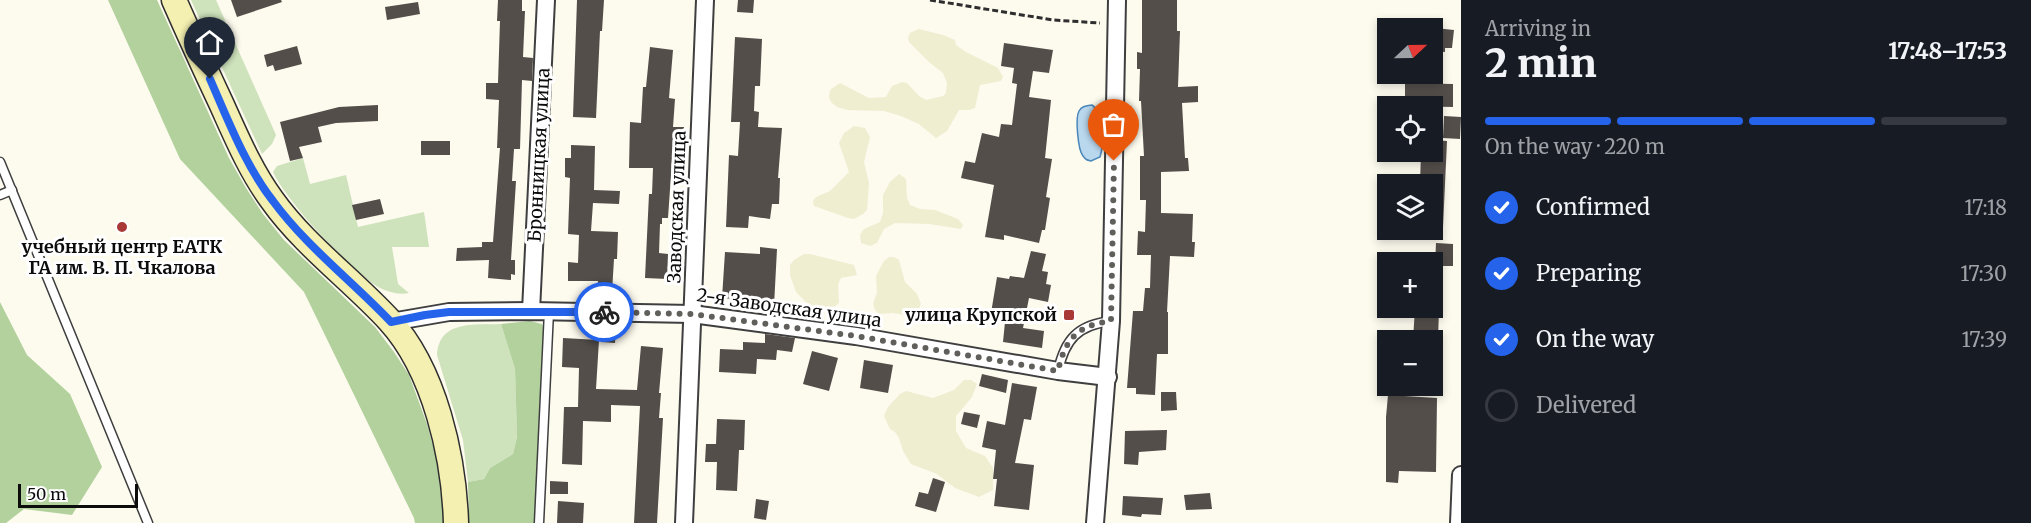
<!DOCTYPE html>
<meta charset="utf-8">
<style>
:root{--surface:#171b24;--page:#20242c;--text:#f1f3f6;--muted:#9ea1a6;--line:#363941;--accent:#2563eb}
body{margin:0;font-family:Merriweather,serif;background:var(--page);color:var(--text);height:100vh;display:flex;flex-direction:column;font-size:22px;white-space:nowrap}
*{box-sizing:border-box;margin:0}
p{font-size:20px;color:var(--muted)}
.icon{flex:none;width:33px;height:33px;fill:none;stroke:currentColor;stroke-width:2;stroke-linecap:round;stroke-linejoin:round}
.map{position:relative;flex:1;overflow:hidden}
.details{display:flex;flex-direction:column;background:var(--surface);width:570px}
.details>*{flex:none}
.needle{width:39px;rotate:68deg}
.fabs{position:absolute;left:1377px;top:18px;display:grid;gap:12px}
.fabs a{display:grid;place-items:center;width:66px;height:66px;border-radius:0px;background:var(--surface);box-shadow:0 3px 9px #0003;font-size:30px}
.scale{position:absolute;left:18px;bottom:15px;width:120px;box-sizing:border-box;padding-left:6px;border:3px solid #0c0c0c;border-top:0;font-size:16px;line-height:21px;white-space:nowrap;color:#0c0c0c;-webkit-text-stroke:4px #fff;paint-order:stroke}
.pin{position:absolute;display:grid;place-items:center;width:51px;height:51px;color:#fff;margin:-62px -26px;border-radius:50% 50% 50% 0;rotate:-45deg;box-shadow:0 0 6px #0007}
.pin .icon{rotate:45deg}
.courier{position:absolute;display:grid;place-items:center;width:60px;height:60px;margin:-30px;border:4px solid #2563eb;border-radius:50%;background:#fff;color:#222;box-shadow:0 2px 8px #0007}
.summary em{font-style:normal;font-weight:800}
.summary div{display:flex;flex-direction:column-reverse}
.summary{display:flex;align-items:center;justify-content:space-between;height:102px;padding:0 24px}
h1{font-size:39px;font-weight:800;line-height:45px}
.bar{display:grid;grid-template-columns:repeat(4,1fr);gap:9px 6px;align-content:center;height:72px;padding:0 24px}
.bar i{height:8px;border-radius:4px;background:var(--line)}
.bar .active{background:var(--accent)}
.bar p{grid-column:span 4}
ol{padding:0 24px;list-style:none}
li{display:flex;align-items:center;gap:18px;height:66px}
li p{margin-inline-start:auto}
li .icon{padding:6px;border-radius:50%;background:var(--accent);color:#fff;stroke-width:4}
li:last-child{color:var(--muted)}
li i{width:33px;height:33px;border:3px solid var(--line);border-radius:50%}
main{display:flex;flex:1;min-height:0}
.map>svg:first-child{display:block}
.farmland{fill:#efeed1}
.green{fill:#cee2bc}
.forest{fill:#b2d19d}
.water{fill:#b9d7ed;stroke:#4a87ba;stroke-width:1.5}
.building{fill:#534e4a}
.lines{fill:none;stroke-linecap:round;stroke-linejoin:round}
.lane-casing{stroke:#3f3f3f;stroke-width:11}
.street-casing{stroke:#3f3f3f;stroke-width:20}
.secondary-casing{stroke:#2e2e2e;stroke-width:27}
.path{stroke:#2e2e2e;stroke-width:3;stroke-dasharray:6 3;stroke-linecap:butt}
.lane{stroke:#fff;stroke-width:8}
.street{stroke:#fff;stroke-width:16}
.secondary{stroke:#f4f0b1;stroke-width:24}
.done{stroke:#605f5b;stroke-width:6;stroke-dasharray:0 10.8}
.route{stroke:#2563eb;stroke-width:8}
.poi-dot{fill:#a93937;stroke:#fff;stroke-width:2}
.labels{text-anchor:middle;stroke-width:6;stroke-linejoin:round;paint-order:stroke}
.street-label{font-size:18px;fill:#0c0c0c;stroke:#fff}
.poi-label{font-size:18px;font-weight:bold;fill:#0c0c0c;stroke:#fff}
</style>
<main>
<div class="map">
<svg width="1461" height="523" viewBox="0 0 1461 523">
<rect width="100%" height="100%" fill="#fdfaee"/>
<!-- farmland -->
<g class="farmland">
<path d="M 919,29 L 943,35 L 955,40 L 956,45 L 966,52 L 998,68 L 1003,77 L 1001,81 L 980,85 L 975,108 L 969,110 L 959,110 L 947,131 L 936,138 L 919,124 L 901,116 L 884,111 L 847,110 L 837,107 L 831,102 L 829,97 L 830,90 L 840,83 L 869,98 L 886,97 L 892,86 L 902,82 L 907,83 L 919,96 L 926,100 L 943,96 L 946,93 L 947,83 L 943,73 L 929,62 L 909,42 L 908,38 L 910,33 Z"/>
<path d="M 854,126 L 865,128 L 870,137 L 864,162 L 869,183 L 867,210 L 863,214 L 854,219 L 848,218 L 814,206 L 813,201 L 816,197 L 830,191 L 849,172 L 839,143 L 844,133 Z"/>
<path d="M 899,174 L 906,179 L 907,198 L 910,205 L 920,209 L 935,210 L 958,219 L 963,225 L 961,229 L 929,224 L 895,223 L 884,229 L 877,243 L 870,246 L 861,243 L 860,235 L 864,229 L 880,222 L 883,213 L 883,195 L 890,182 Z"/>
<path d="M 804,254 L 810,254 L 854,265 L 857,275 L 841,278 L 838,284 L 839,302 L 836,306 L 825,308 L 814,306 L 806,302 L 796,292 L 790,275 L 790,265 L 794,260 Z"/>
<path d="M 889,257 L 894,257 L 899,260 L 905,282 L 917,294 L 921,304 L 916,315 L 911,316 L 893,313 L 879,314 L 875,310 L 873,304 L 877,293 L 876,276 L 884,261 Z"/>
<path d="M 964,380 L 971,380 L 977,384 L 972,397 L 956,416 L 956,431 L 966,448 L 985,456 L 993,468 L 993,490 L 979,497 L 955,488 L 937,474 L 911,464 L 903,451 L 899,438 L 895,432 L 890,429 L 884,416 L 888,407 L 900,394 L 906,391 L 933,398 L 954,390 Z"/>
</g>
<!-- green -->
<g class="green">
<path d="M 191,0 L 216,0 L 276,135 L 272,144 L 262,154 Z"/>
<path d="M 303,158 L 310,184 L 346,175 L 358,227 L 424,212 L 429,247 L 392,247 L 398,284 L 409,293 C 398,295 388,292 378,287 C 350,270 287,202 273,172 L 277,166 Z"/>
<path d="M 501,324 L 515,369 L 517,435 L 513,454 L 490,468 L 484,479 L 468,482 L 463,440 L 437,355 C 439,320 474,325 501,324 Z"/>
</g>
<!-- forest -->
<g class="forest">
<path d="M 108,0 L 157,0 L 229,158 L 246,188 L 263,214 L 284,240 L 375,327 L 394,352 L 409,375 L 427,424 L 437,460 L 444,523 L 415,523 L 414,518 L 304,292 L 180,159 Z"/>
<path d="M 0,302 L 27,355 L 70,394 L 102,467 L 72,515 L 24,509 L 6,523 L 0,523 Z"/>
<path d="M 530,321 L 542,324 L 545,330 L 535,523 L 469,523 L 468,482 L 484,479 L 490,468 L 513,454 L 517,436 L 515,369 L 501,324 Z"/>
</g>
<!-- water -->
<path class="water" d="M 1092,105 C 1103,112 1104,146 1100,157 L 1091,161 C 1087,160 1086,160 1083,156 C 1078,150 1075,118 1079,111 C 1082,106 1086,106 1092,105 Z"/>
<!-- building -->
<g class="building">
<path d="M 231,0 L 281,0 L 282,2 L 237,17 Z"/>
<path d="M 498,0 L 522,0 L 522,11 L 525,11 L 523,57 L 533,58 L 532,81 L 522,80 L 520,149 L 514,149 L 512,181 L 516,181 L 511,260 L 515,260 L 515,275 L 511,274 L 511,280 L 488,278 L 489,260 L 456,261 L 457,248 L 482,247 L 482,242 L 493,242 L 500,148 L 497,148 L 499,100 L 486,99 L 486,83 L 498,83 L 500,21 L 497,21 Z"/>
<path d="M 577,0 L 604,0 L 602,31 L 600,31 L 596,118 L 573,117 Z"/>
<path d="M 738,0 L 754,0 L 753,13 L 737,12 Z"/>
<path d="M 1142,0 L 1177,0 L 1177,31 L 1180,31 L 1178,87 L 1198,86 L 1198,102 L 1182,103 L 1185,158 L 1188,158 L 1189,171 L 1161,172 L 1161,213 L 1193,214 L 1192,242 L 1195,242 L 1194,257 L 1170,256 L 1167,312 L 1168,312 L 1168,354 L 1157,354 L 1155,395 L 1136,394 L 1136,388 L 1127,388 L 1133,311 L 1143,311 L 1145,288 L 1150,288 L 1151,255 L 1137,255 L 1138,231 L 1145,232 L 1146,200 L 1140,200 L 1140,156 L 1144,156 L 1141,101 L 1139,101 L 1140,69 L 1137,69 L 1137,52 L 1142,53 Z"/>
<path d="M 418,2 L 420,14 L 387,20 L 385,7 Z"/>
<path d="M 1435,28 L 1454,30 L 1452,48 L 1445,48 L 1445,52 L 1433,51 Z"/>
<path d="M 735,37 L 762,39 L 760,86 L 755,86 L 754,111 L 759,112 L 758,127 L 782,128 L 778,178 L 780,178 L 779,204 L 772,204 L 770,219 L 749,216 L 748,228 L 726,227 L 729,155 L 738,156 L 740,122 L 731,122 Z"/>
<path d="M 1004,43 L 1053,50 L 1049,73 L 1033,71 L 1029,97 L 1051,100 L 1045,158 L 1052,159 L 1046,197 L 1050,198 L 1045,230 L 1042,230 L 1039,243 L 1004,235 L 1004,240 L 985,237 L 994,185 L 961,178 L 965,161 L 975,163 L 982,133 L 999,137 L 1001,124 L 1012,125 L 1017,84 L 1012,83 L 1014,68 L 1001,66 Z"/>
<path d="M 297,46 L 302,64 L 275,71 L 273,65 L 267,67 L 264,55 Z"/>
<path d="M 650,47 L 673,50 L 669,98 L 675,99 L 673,127 L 684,127 L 683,146 L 673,146 L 668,218 L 662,218 L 662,224 L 660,224 L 659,253 L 668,254 L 667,279 L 645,278 L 649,194 L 652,194 L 653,168 L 629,168 L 630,122 L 641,123 L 643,87 L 646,87 Z"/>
<path d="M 1405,83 L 1453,84 L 1453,107 L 1405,106 Z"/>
<path d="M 378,105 L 378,121 L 336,123 L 318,127 L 322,142 L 299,147 L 303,158 L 290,161 L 280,122 L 339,107 Z"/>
<path d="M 1444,116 L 1461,117 L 1460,139 L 1443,138 Z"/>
<path d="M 1432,140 L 1447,141 L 1443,227 L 1432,227 L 1432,184 L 1420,184 L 1421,152 L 1432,152 Z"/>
<rect x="421" y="141" width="29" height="14"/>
<path d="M 571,145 L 595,146 L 594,190 L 620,191 L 619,204 L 593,203 L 591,231 L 618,232 L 617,259 L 614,259 L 612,292 L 597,292 L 598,281 L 568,281 L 568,262 L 578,263 L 579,235 L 568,234 L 570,178 L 565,177 L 565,158 L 571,158 Z"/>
<path d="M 380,199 L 384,214 L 356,220 L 352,205 Z"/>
<path d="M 1436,243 L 1453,244 L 1453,266 L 1435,266 Z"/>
<path d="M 760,247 L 777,249 L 774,306 L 762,305 L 762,301 L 722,298 L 725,252 L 760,254 Z"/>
<path d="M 1031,251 L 1046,254 L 1042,271 L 1048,272 L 1046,284 L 1051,285 L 1048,302 L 1029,298 L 1023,328 L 1044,331 L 1042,348 L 1003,342 L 1005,322 L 990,319 L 997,277 L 1009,279 L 1010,276 L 1024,278 Z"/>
<path d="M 1415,308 L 1439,308 L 1438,340 L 1413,340 Z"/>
<path d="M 602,328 L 616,329 L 615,343 L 601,342 Z"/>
<path d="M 765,334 L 795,338 L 792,352 L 777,350 L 776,360 L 757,359 L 756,374 L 719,372 L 720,349 L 743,350 L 743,342 L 765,343 Z"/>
<path d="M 563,338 L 599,340 L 596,389 L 637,390 L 641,346 L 663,348 L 659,393 L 661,393 L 659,418 L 663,418 L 657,523 L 634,523 L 640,406 L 611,405 L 611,422 L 583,421 L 582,465 L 562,464 L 564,407 L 578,407 L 579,368 L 562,367 Z"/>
<path d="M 812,351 L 838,358 L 829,391 L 803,384 Z"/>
<path d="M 864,360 L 893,365 L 888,393 L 860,388 Z"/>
<path d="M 982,374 L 1008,380 L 1006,393 L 979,386 Z"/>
<path d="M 1012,383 L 1037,387 L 1031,420 L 1024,419 L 1015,463 L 1034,465 L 1029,510 L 994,506 L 997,479 L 993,479 L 996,450 L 982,447 L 987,421 L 1005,425 Z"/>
<path d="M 1161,392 L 1176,392 L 1177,410 L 1161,411 Z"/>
<path d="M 1388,395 L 1437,398 L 1436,472 L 1399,471 L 1398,483 L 1386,482 L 1386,417 Z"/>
<path d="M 964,412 L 980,415 L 977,428 L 961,424 Z"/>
<path d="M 717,419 L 745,420 L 744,450 L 739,450 L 737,491 L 716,490 L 717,462 L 705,462 L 706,444 L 716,444 Z"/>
<path d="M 1167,430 L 1166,450 L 1139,452 L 1138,465 L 1124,464 L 1125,431 Z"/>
<path d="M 933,478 L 945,482 L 936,512 L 915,506 L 919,492 L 928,494 Z"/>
<path d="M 550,481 L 568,482 L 568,494 L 550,494 Z"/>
<path d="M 1210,493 L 1212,509 L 1186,510 L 1184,495 Z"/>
<path d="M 1123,496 L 1163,498 L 1161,515 L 1142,514 L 1141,517 L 1122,515 Z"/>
<path d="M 756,499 L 769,501 L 766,520 L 754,518 Z"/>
<path d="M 558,501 L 584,503 L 583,523 L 557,523 Z"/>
</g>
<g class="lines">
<!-- lane casing -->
<g class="lane-casing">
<g id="lane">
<path d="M 0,162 L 148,523"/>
<path d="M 0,195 L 12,190"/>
<path d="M 1058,371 C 1065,339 1078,325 1111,321"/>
<path d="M 539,523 L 549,311"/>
</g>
</g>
<!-- street casing -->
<g class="street-casing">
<g id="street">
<path d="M 531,311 L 546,0"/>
<path d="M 391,322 L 449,312 L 531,311 L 692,314 L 856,336 L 1058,371 L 1108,377"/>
<path d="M 684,523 L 705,0"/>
<path d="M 1095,523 L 1111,321 L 1117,0"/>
<path d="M 1459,523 L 1461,475"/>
</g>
</g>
<!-- secondary casing -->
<g class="secondary-casing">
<path id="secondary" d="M 174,0 C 189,34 205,69 221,103 C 236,136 250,170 272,200 C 304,245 351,279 389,320 C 435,370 454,457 456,523"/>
</g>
<!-- path -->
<path class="path" d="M 930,0 L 1053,20 L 1100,23"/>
<!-- lane -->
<use href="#lane" class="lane"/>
<!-- street -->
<use href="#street" class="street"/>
<!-- secondary -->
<use href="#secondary" class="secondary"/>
</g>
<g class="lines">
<!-- done -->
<path class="done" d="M 604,312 L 692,314 L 856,336 L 1058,371 C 1065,339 1078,325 1111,321 L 1114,161"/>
<!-- route -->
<path class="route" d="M 210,79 C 228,120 245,165 273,201 C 306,246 352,281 391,322 L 425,315 L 449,312 L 604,312"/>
</g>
<!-- markers -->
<g class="poi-dot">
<circle cx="122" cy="227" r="6"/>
<rect x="1063" y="309" width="12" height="12" rx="3"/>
</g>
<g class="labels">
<!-- street labels -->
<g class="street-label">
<text transform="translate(539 155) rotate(-87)" y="6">Бронницкая улица</text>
<text transform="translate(677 207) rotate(-88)" y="6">Заводская улица</text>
<text transform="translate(789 308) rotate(8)" y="6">2-я Заводская улица</text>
</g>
<!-- poi labels -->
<g class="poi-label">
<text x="122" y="253">учебный центр ЕАТК<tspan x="122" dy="21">ГА им. В. П. Чкалова</tspan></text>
<text x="1057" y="321" text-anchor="end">улица Крупской</text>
</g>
</g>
</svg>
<div class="fabs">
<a><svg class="needle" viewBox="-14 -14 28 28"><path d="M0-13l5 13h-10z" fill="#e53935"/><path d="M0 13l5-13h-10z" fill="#9ea1a6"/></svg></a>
<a><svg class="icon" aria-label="locate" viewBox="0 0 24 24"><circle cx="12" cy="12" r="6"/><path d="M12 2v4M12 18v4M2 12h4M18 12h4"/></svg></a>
<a><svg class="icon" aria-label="layers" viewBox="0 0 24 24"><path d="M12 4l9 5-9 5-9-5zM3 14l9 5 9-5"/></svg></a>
<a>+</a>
<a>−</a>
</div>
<div class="scale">50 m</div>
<div class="pin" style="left:1114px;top:161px;background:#ea580c"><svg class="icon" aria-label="bag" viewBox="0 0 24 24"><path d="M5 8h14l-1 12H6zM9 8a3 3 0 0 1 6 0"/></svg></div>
<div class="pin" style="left:210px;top:79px;background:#1f2937"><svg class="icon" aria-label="home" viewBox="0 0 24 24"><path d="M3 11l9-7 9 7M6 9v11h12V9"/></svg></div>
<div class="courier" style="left:604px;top:312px"><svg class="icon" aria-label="bike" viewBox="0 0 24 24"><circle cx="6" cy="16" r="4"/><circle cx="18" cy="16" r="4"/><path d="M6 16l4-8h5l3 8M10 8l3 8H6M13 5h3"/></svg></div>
</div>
<section class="details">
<div class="summary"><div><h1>2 min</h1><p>Arriving in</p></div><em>17:48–17:53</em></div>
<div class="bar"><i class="active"></i><i class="active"></i><i class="active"></i><i></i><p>On the way · 220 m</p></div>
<ol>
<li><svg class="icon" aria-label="check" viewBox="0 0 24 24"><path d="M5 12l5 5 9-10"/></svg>Confirmed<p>17:18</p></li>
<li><svg class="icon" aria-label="check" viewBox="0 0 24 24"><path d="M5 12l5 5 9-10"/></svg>Preparing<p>17:30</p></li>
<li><svg class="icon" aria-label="check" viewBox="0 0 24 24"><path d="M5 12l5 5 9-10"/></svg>On the way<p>17:39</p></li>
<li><i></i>Delivered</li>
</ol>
</section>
</main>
